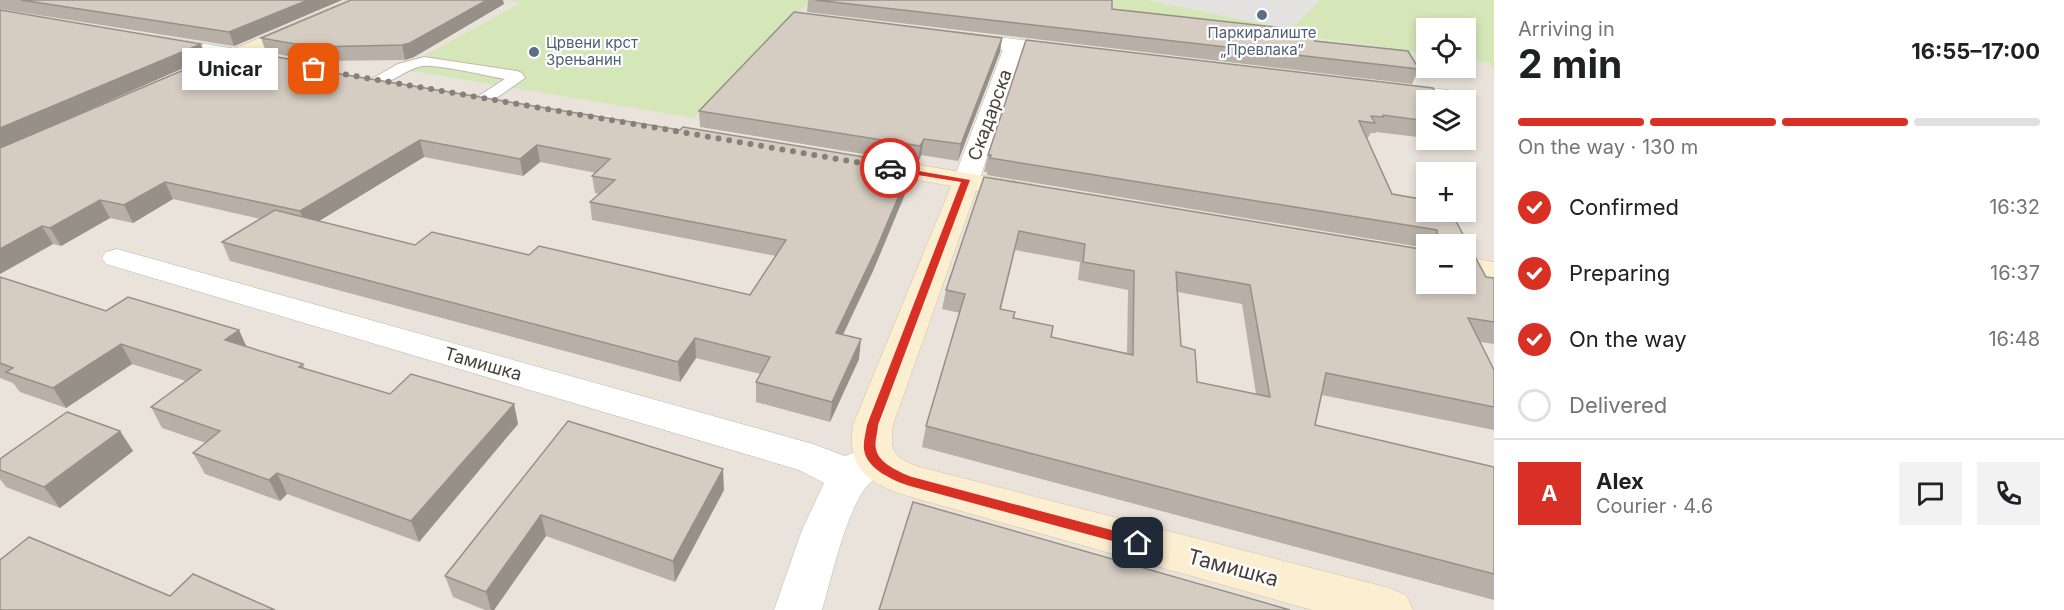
<!DOCTYPE html>
<meta charset="utf-8">
<style>
:root{--surface:#fff;--page:#f2f2f2;--text:#202124;--muted:#757577;--line:#e0e0e0;--accent:#d93025}
body{margin:0;font-family:Inter,sans-serif;background:var(--page);color:var(--text);height:100vh;display:flex;flex-direction:column;font-size:22px;white-space:nowrap}
*{box-sizing:border-box;margin:0}
p{font-size:20px;color:var(--muted)}
.icon{flex:none;width:33px;height:33px;fill:none;stroke:currentColor;stroke-width:2;stroke-linecap:round;stroke-linejoin:round}
.map{position:relative;flex:1;overflow:hidden}
.drawer{display:flex;flex-direction:column;background:var(--surface);width:570px}
.drawer>*{flex:none}
.tools{position:absolute;left:1416px;top:18px;display:grid;gap:12px}
.tools a{display:grid;place-items:center;width:60px;height:60px;border-radius:0px;background:var(--surface);box-shadow:0 3px 9px #0003;font-size:30px}
.pin{position:absolute;display:grid;place-items:center;width:51px;height:51px;color:#fff;margin:-26px;border-radius:12px;box-shadow:0 3px 9px #0006}
.courier{position:absolute;display:grid;place-items:center;width:60px;height:60px;margin:-30px;border:4px solid #d93025;border-radius:50%;background:#fff;color:#222;box-shadow:0 2px 8px #0007}
.bubble{position:absolute;height:42px;border-radius:0px;background:var(--surface);box-shadow:0 3px 9px #0003;font-size:20px;font-weight:700;line-height:42px;text-align:center}
.summary em{font-style:normal;font-weight:700}
.summary div{display:flex;flex-direction:column-reverse}
.summary{display:flex;align-items:center;justify-content:space-between;height:102px;padding:0 24px}
h1{font-size:39px;font-weight:700;line-height:45px}
.bar{display:grid;grid-template-columns:repeat(4,1fr);gap:9px 6px;align-content:center;height:72px;padding:0 24px}
.bar i{height:8px;border-radius:4px;background:var(--line)}
.bar .active{background:var(--accent)}
.bar p{grid-column:span 4}
.line{display:flex;align-items:center;gap:15px;padding:0 24px;border-top:2px solid var(--line)}
.line div{flex:1}
.round{display:grid;place-items:center;flex:none;width:63px;height:63px;border-radius:0px;background:var(--page)}
ol{padding:0 24px;list-style:none}
li{display:flex;align-items:center;gap:18px;height:66px}
li p{margin-inline-start:auto}
li .icon{padding:6px;border-radius:50%;background:var(--accent);color:#fff;stroke-width:4}
li:last-child{color:var(--muted)}
li i{width:33px;height:33px;border:3px solid var(--line);border-radius:50%}
main{display:flex;flex:1;min-height:0}
.map>svg:first-child{display:block}
.residential{fill:#e9e3db;fill-rule:evenodd}
.green{fill:#d5e6b8}
.parking{fill:#e4e2e0}
.lines{fill:none;stroke-linecap:round;stroke-linejoin:round}
.lane-casing{stroke:#c0b9af;stroke-width:2}
.street-casing{stroke:#c0b9af;stroke-width:1}
.secondary-casing{stroke:#d2c19f;stroke-width:1}
.lane{fill:#fff;fill-rule:evenodd}
.street{fill:#fff;fill-rule:evenodd}
.secondary{fill:#fceed0;fill-rule:evenodd}
.wall{fill:#b8b0a7;fill-rule:evenodd}
.shaded-wall{fill:#969088}
.building{fill:#d6cdc2;stroke:#969088;stroke-width:1.5;fill-rule:evenodd}
.route{fill:#d93025}
.done{stroke:#858078;stroke-width:6;stroke-dasharray:0 10.8}
.service-dot{fill:#5c6f8a;stroke:#fff;stroke-width:2}
.labels{text-anchor:middle;stroke-width:4.5;stroke-linejoin:round;paint-order:stroke}
.far-service-label{font-size:15px;fill:#4e5e75;stroke:#fff}
.street-label{font-size:18px;fill:#49423a;stroke:#fff}
.near-street-label{font-size:21px;fill:#49423a;stroke:#fff}
</style>
<main>
<div class="map">
<svg width="1494" height="610" viewBox="0 0 1494 610">
<rect width="100%" height="100%" fill="#f5f2ec"/>
<!-- residential -->
<path class="residential" d="M 0,0 L 1073,0 L 1162,16 L 1426,54 L 1426,68 L 1466,68 L 1466,60 L 1491,63 L 1494,72 L 1494,610 L 0,610 ZM 1426,100 L 1466,100 L 1466,140 L 1426,140 ZM 1426,172 L 1466,172 L 1466,212 L 1426,212 ZM 1426,244 L 1466,244 L 1466,284 L 1426,284 Z"/>
<!-- green -->
<g class="green">
<path d="M 505,0 L 811,0 L 694,118 L 400,69 L 521,3 Z"/>
<path d="M 1073,0 L 1149,0 L 1290,29 L 1319,0 L 1494,0 L 1494,72 L 1490,63 L 1466,60 L 1466,28 L 1426,28 L 1426,54 L 1162,16 Z"/>
</g>
<!-- parking -->
<path class="parking" d="M 1149,0 L 1319,0 L 1290,29 Z"/>
<g class="lines">
<!-- lane casing -->
<g class="lane-casing">
<path id="lane" d="M 424,57 L 517,71 L 522,73 L 525,78 L 489,103 L 483,105 L 475,100 L 477,97 L 505,79 C 488,76 437,64 422,66 C 405,69 387,88 370,84 L 368,81 L 398,64 Z"/>
</g>
<!-- street casing -->
<g class="street-casing">
<g id="street">
<path d="M 957,32 L 1070,46 L 1077,48 L 1080,52 L 1077,56 L 1070,58 L 1022,52 L 979,181 L 975,187 L 966,189 L 957,187 L 953,181 L 1003,50 L 950,42 L 947,38 L 950,34 Z"/>
<path d="M 158,36 L 236,49 L 243,51 L 246,55 L 243,59 L 236,61 L 151,46 L 148,42 L 151,38 Z"/>
<path d="M 1395,84 L 1456,91 L 1464,93 L 1467,98 L 1465,100 L 1426,101 L 1387,96 L 1384,91 L 1387,86 Z"/>
<path d="M 117,249 L 813,444 L 845,456 L 864,449 L 879,453 L 885,464 C 878,477 866,484 859,498 C 841,532 833,573 822,610 L 774,610 L 802,530 L 824,483 L 799,470 L 106,264 L 102,258 L 106,252 Z"/>
</g>
</g>
<!-- secondary casing -->
<g class="secondary-casing">
<g id="secondary">
<path d="M 348,0 L 372,0 L 369,4 L 243,59 L 229,59 L 226,55 L 229,51 Z"/>
<path d="M 867,156 L 1026,183 L 1036,185 L 1040,191 L 1036,197 L 1026,199 L 976,191 L 893,425 C 890,451 892,456 916,466 L 1389,588 L 1406,595 L 1413,610 L 1312,610 L 911,497 C 872,485 846,472 853,425 L 951,186 L 858,169 L 854,164 L 858,159 Z"/>
<path d="M 1466,257 L 1494,262 L 1494,280 L 1466,275 Z"/>
</g>
</g>
<!-- lane -->
<use href="#lane" class="lane"/>
<!-- street -->
<use href="#street" class="street"/>
<!-- secondary -->
<use href="#secondary" class="secondary"/>
</g>
<!-- wall -->
<g class="wall">
<path d="M 0,0 L 342,0 L 234,46 L 0,9 Z"/>
<path d="M 808,0 L 1112,0 L 1112,9 L 1315,41 L 1419,69 L 1412,84 L 807,12 Z"/>
<path d="M 504,4 L 414,57 L 405,60 L 316,61 L 266,52 L 261,38 Z"/>
<path d="M 0,10 L 206,58 L 56,124 L 312,69 L 910,182 L 873,271 L 843,335 L 859,359 L 830,422 L 756,402 L 756,382 L 760,374 L 696,358 L 680,382 L 230,261 L 222,242 L 260,219 L 173,199 L 133,223 L 110,218 L 61,246 L 53,244 L 0,274 ZM 424,157 L 523,176 L 540,162 L 596,173 L 592,176 L 595,193 L 599,194 L 590,202 L 592,220 L 776,256 L 750,295 L 529,255 L 415,245 L 319,221 Z"/>
<path d="M 1002,38 L 1000,52 L 958,161 L 921,155 L 918,163 L 700,127 L 699,111 Z"/>
<path d="M 1026,40 L 1433,88 L 1441,100 L 1426,100 L 1426,138 L 1376,132 L 1376,133 L 1371,133 L 1367,139 L 1392,194 L 1426,200 L 1426,212 L 1451,212 L 1486,277 L 1494,278 L 1494,344 L 1480,342 L 1494,370 L 1494,430 L 1322,395 L 1315,425 L 1494,467 L 1494,600 L 922,447 L 926,426 L 960,313 L 942,309 L 946,290 L 984,177 L 1426,250 L 1426,284 L 1466,284 L 1466,244 L 1426,244 L 1426,249 L 1426,248 L 987,175 L 987,172 L 984,172 L 988,155 ZM 1015,250 L 1080,262 L 1078,280 L 1128,290 L 1127,353 L 1051,337 L 1053,326 L 1014,318 L 1015,312 L 1001,309 ZM 1178,292 L 1242,304 L 1256,394 L 1197,382 L 1195,350 L 1181,346 Z"/>
<path d="M 1434,140 L 1450,140 L 1449,142 Z"/>
<path d="M 0,277 L 106,311 L 247,347 L 303,364 L 305,369 L 390,394 L 514,404 L 518,424 L 419,542 L 287,494 L 280,501 L 205,474 L 193,453 L 206,443 L 162,428 L 151,407 L 186,381 L 132,364 L 66,408 L 20,392 L 13,383 L 0,378 Z"/>
<path d="M 568,421 L 724,490 L 675,582 L 546,536 L 494,610 L 485,610 L 453,597 L 445,576 Z"/>
<path d="M 120,431 L 133,451 L 60,508 L 6,487 L 0,479 L 0,459 Z"/>
</g>
<!-- shaded-wall -->
<g class="shaded-wall">
<path d="M 308,0 L 342,0 L 234,46 L 229,32 Z"/>
<path d="M 487,0 L 503,0 L 504,4 L 414,57 L 405,60 L 402,45 Z"/>
<path d="M 1002,38 L 1000,52 L 958,161 L 961,144 Z"/>
<path d="M 201,44 L 206,58 L 0,149 L 0,128 Z"/>
<path d="M 924,139 L 921,155 L 918,163 L 920,146 Z"/>
<path d="M 420,140 L 424,157 L 306,229 L 300,211 Z"/>
<path d="M 537,145 L 540,162 L 523,176 L 520,159 Z"/>
<path d="M 912,165 L 910,182 L 873,271 L 834,353 L 836,333 Z"/>
<path d="M 165,182 L 173,199 L 133,223 L 124,205 Z"/>
<path d="M 100,200 L 110,218 L 61,246 L 50,228 Z"/>
<path d="M 42,226 L 53,244 L 0,274 L 0,249 Z"/>
<path d="M 239,330 L 248,350 L 225,340 Z"/>
<path d="M 695,338 L 696,358 L 680,382 L 678,362 Z"/>
<path d="M 861,339 L 859,359 L 830,422 L 832,402 Z"/>
<path d="M 121,344 L 132,364 L 66,408 L 53,388 Z"/>
<path d="M 514,404 L 518,424 L 419,542 L 411,521 Z"/>
<path d="M 120,431 L 133,451 L 60,508 L 44,487 Z"/>
<path d="M 723,469 L 724,490 L 675,582 L 673,561 Z"/>
<path d="M 277,473 L 287,494 L 280,501 L 269,480 Z"/>
<path d="M 541,515 L 546,536 L 494,610 L 491,610 L 486,592 Z"/>
</g>
<!-- building -->
<g class="building">
<path d="M 21,0 L 308,0 L 229,32 Z"/>
<path d="M 351,0 L 487,0 L 410,43 L 402,45 L 312,47 L 261,38 Z"/>
<path d="M 815,0 L 1112,0 L 1112,9 L 1311,31 L 1315,41 L 1408,51 L 1419,69 Z"/>
<path d="M 0,10 L 201,44 L 0,128 Z"/>
<path d="M 794,12 L 1002,38 L 961,144 L 924,139 L 920,146 L 699,111 Z"/>
<path d="M 1026,40 L 1433,88 L 1441,100 L 1426,100 L 1426,121 L 1383,115 L 1383,117 L 1371,116 L 1375,123 L 1359,121 L 1392,194 L 1426,200 L 1426,212 L 1451,212 L 1486,277 L 1494,278 L 1494,322 L 1468,318 L 1494,370 L 1494,407 L 1326,373 L 1315,425 L 1494,467 L 1494,574 L 926,426 L 965,294 L 946,290 L 984,177 L 1426,250 L 1426,284 L 1466,284 L 1466,244 L 1438,244 L 1437,230 L 990,158 L 991,155 L 988,155 ZM 1019,231 L 1085,244 L 1083,262 L 1134,271 L 1133,355 L 1051,337 L 1053,326 L 1013,318 L 1015,312 L 1000,309 ZM 1176,272 L 1250,285 L 1270,397 L 1197,382 L 1195,350 L 1181,346 Z"/>
<path d="M 233,49 L 310,63 L 310,69 L 680,130 L 683,127 L 912,165 L 875,252 L 836,333 L 861,339 L 832,402 L 756,382 L 770,357 L 695,338 L 678,362 L 222,242 L 275,210 L 415,245 L 432,232 L 529,255 L 539,246 L 750,295 L 786,240 L 590,202 L 615,180 L 592,176 L 610,159 L 537,145 L 520,159 L 420,140 L 300,211 L 165,182 L 124,205 L 100,200 L 50,228 L 42,226 L 0,249 L 0,148 Z"/>
<path d="M 0,277 L 106,311 L 128,297 L 239,330 L 225,340 L 303,364 L 299,367 L 390,394 L 411,374 L 514,404 L 411,521 L 277,473 L 269,480 L 193,453 L 220,431 L 151,407 L 201,370 L 121,344 L 53,388 L 6,372 L 13,368 L 0,363 Z"/>
<path d="M 67,412 L 120,431 L 44,487 L 0,470 L 0,459 Z"/>
<path d="M 568,421 L 723,469 L 673,561 L 541,515 L 486,592 L 445,576 Z"/>
<path d="M 913,502 L 1290,610 L 879,610 Z"/>
<path d="M 29,537 L 170,596 L 193,574 L 275,610 L 0,610 L 0,560 Z"/>
</g>
<!-- route -->
<path class="route" d="M 890,166 L 970,180 L 878,425 C 878,432 874,442 876,449 C 878,463 901,473 912,477 L 1138,537 L 1145,543 L 1143,547 L 1138,548 L 910,486 C 894,481 866,469 864,449 C 863,442 866,432 867,425 L 961,182 L 887,170 L 887,166 Z"/>
<g class="lines">
<!-- done -->
<path class="done" d="M 314,69 L 890,168"/>
</g>
<!-- markers -->
<g class="service-dot">
<circle cx="1262" cy="15" r="6"/>
<circle cx="534" cy="52" r="6"/>
</g>
<g class="labels">
<!-- far-service labels -->
<g class="far-service-label">
<text x="1262" y="38">Паркиралиште<tspan x="1262" dy="17">„Превлака”</tspan></text>
<text x="546" y="48" text-anchor="start">Црвени крст<tspan x="546" dy="17">Зрењанин</tspan></text>
</g>
<!-- street labels -->
<g class="street-label">
<text transform="translate(990 115) rotate(-70)" y="6">Скадарска</text>
<text transform="translate(483 364) rotate(16)" y="6">Тамишка</text>
</g>
<!-- near-street labels -->
<g class="near-street-label">
<text transform="translate(1233 568) rotate(15)" y="7">Тамишка</text>
</g>
</g>
</svg>
<div class="tools">
<a><svg class="icon" aria-label="locate" viewBox="0 0 24 24"><circle cx="12" cy="12" r="6"/><path d="M12 2v4M12 18v4M2 12h4M18 12h4"/></svg></a>
<a><svg class="icon" aria-label="layers" viewBox="0 0 24 24"><path d="M12 4l9 5-9 5-9-5zM3 14l9 5 9-5"/></svg></a>
<a>+</a>
<a>−</a>
</div>
<div class="pin" style="left:314px;top:69px;background:#ea580c"><svg class="icon" aria-label="bag" viewBox="0 0 24 24"><path d="M5 8h14l-1 12H6zM9 8a3 3 0 0 1 6 0"/></svg></div>
<div class="pin" style="left:1138px;top:543px;background:#1f2937"><svg class="icon" aria-label="home" viewBox="0 0 24 24"><path d="M3 11l9-7 9 7M6 9v11h12V9"/></svg></div>
<div class="courier" style="left:890px;top:168px"><svg class="icon" aria-label="car" viewBox="0 0 24 24"><path d="M5 17H2v-5l4-1 3-4h7l3 4 3 1v5h-3M9 17h6M6 11h13"/><circle cx="7" cy="17" r="2"/><circle cx="17" cy="17" r="2"/></svg></div>
<div class="bubble" style="left:182px;top:48px;width:96px">Unicar</div>
</div>
<section class="drawer">
<div class="summary"><div><h1>2 min</h1><p>Arriving in</p></div><em>16:55–17:00</em></div>
<div class="bar"><i class="active"></i><i class="active"></i><i class="active"></i><i></i><p>On the way · 130 m</p></div>
<ol>
<li><svg class="icon" aria-label="check" viewBox="0 0 24 24"><path d="M5 12l5 5 9-10"/></svg>Confirmed<p>16:32</p></li>
<li><svg class="icon" aria-label="check" viewBox="0 0 24 24"><path d="M5 12l5 5 9-10"/></svg>Preparing<p>16:37</p></li>
<li><svg class="icon" aria-label="check" viewBox="0 0 24 24"><path d="M5 12l5 5 9-10"/></svg>On the way<p>16:48</p></li>
<li><i></i>Delivered</li>
</ol>
<div class="line" style="height:108px"><b class="round" style="background:var(--accent);color:#fff">A</b><div><b>Alex</b><p>Courier · 4.6</p></div><a class="round"><svg class="icon" aria-label="chat" viewBox="0 0 24 24"><path d="M4 5h16v11H9l-5 4z"/></svg></a><a class="round"><svg class="icon" aria-label="phone" viewBox="0 0 24 24"><path d="M5 4h4l2 5-3 2q2 4 5 5l2-3 5 2v4C11 20 4 13 5 4z"/></svg></a></div>
</section>
</main>
